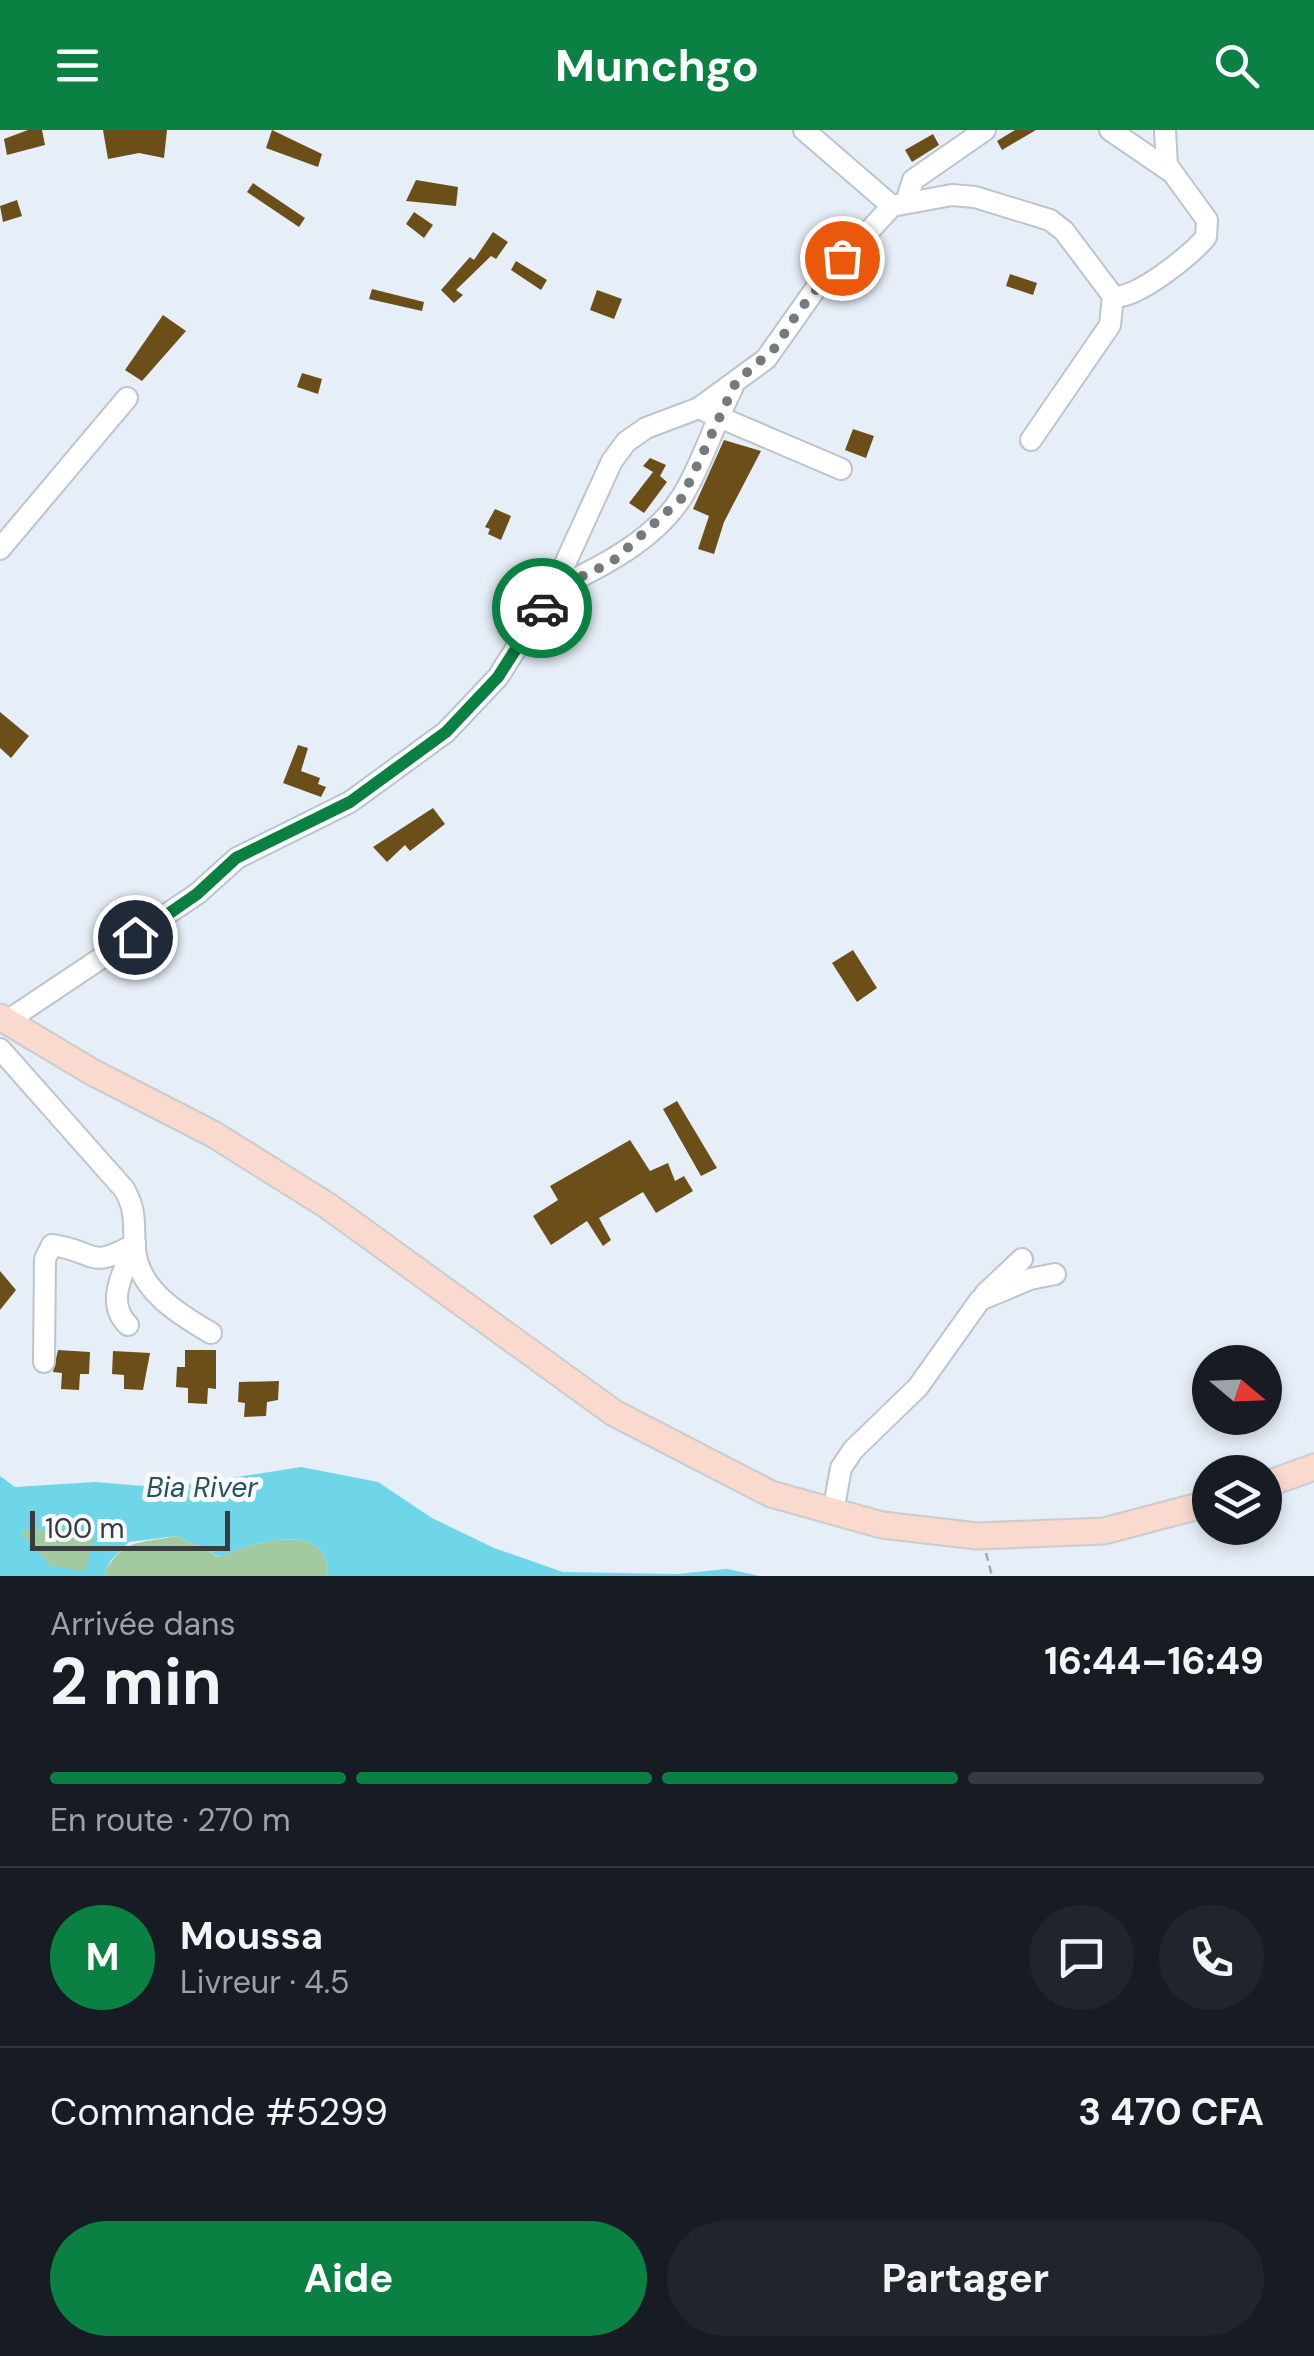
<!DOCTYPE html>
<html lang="fr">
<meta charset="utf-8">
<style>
:root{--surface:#171b24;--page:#20242c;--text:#f1f3f6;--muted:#9ea1a6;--line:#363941;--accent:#0b8043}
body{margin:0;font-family:"DM Sans",sans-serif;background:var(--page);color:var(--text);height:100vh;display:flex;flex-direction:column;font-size:38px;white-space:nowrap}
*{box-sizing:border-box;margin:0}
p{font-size:32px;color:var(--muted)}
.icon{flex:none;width:55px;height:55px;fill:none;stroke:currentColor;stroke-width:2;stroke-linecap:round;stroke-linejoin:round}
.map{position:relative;height:1446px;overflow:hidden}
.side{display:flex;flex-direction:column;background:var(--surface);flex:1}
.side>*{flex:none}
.needle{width:65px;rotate:109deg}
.buttons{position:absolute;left:1192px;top:1215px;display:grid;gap:20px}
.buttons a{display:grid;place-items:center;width:90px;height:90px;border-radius:50%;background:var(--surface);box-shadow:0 5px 15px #0003;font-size:50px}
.scale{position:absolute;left:30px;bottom:25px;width:200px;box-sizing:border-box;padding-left:10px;border:5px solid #383c3f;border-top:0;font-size:28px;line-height:35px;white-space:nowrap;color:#383c3f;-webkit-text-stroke:8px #f7fbff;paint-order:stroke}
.pin{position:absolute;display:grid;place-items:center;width:85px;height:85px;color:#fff;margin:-42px;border:5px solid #fff;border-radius:50%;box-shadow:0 2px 10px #0007}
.courier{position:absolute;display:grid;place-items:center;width:100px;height:100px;margin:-50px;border:8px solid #0b8043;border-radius:50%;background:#fff;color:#222;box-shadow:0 2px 12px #0007}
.summary em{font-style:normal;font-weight:700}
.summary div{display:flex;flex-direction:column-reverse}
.summary{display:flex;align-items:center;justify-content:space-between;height:170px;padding:0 50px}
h1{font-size:65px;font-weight:700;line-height:75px}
.bar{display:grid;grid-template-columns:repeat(4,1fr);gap:15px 10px;align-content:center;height:120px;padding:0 50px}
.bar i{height:12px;border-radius:8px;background:var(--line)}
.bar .on{background:var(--accent)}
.bar p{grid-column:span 4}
.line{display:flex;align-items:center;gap:25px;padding:0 50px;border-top:2px solid var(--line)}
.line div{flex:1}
.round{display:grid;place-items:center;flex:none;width:105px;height:105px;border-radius:52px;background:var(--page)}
.primary-button{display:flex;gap:20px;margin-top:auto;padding:20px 50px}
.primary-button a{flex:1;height:115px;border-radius:60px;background:var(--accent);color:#fff;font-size:40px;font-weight:700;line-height:115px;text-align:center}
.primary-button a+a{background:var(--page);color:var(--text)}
header{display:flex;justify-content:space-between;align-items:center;height:130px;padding:0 50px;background:var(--accent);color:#fff;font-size:45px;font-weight:700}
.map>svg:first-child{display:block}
.green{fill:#a2c9a0}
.water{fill:#6fd5e8;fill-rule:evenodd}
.building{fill:#6c4e19}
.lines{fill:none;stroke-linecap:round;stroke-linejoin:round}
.minor-casing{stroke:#bcc4cd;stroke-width:24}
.major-casing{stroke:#cbcccd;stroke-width:29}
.path{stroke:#a2a8af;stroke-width:2.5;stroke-dasharray:8 5;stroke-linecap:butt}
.minor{stroke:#fff;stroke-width:20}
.major{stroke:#fad9ce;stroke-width:25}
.done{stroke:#757a7f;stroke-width:10;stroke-dasharray:0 18}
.route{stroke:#0b8043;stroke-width:12}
.labels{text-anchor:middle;stroke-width:10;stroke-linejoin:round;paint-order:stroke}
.water-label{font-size:28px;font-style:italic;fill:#25535b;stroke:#f7fbff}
</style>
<header><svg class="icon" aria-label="menu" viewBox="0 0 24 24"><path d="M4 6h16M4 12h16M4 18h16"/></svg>Munchgo<svg class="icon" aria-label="search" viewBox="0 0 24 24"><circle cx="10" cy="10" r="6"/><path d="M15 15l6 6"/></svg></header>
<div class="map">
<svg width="1314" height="1446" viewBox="0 0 1314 1446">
<rect width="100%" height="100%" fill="#e6eef7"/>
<!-- green -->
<g class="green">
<path d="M 34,1397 L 61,1410 L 76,1400 L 95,1405 L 85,1442 L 51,1436 L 21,1403 Z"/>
<path d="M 177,1406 L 219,1427 C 249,1412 333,1389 327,1446 L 103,1446 C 122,1407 140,1414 177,1406 Z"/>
</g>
<!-- water -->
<path class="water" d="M 301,1337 L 378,1352 L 432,1388 L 494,1418 L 563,1442 L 677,1444 L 727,1439 L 760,1446 L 327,1446 C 333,1389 249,1412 220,1427 L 177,1406 L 129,1412 L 111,1430 L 103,1446 L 0,1446 L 0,1346 L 15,1357 L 95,1352 L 168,1358 ZM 34,1397 L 62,1410 L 76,1400 L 94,1405 L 85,1441 L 51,1436 L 21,1403 Z"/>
<!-- building -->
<g class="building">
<path d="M 28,0 L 42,0 L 45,15 L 7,25 L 4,9 Z"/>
<path d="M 103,0 L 167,0 L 164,28 L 139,23 L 108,29 Z"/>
<path d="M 272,0 L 322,24 L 318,37 L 266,18 Z"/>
<path d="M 1015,0 L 1036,0 L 1002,20 L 997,11 Z"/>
<path d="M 933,4 L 939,15 L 912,32 L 905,20 Z"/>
<path d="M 416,50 L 458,57 L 456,76 L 406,71 Z"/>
<path d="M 253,53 L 305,88 L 299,97 L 247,62 Z"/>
<path d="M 17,70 L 22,86 L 3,92 L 0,76 Z"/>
<path d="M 414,82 L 433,95 L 424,108 L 406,94 Z"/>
<path d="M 493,102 L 508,112 L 496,129 L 491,126 L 456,160 L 463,165 L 454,173 L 441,160 L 470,127 L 474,130 Z"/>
<path d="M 516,131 L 547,150 L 541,160 L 511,140 Z"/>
<path d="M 1010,144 L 1037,153 L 1033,165 L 1006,156 Z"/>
<path d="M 372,159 L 424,172 L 422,181 L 369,169 Z"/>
<path d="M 597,160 L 622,169 L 614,189 L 590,180 Z"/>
<path d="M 163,185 L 186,201 L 142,251 L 125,240 Z"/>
<path d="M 302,243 L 322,249 L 318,264 L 297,257 Z"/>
<path d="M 853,299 L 874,306 L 866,328 L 845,320 Z"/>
<path d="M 724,310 L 761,321 L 724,392 L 714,424 L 698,419 L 709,386 L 693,379 Z"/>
<path d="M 650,328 L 666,335 L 660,346 L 667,352 L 644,383 L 629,373 L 653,342 L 643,336 Z"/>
<path d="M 495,379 L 511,386 L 501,410 L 488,404 L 490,399 L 485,397 Z"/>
<path d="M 0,582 L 29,606 L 11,628 L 0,618 Z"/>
<path d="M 298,615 L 308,618 L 301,641 L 320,648 L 318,654 L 326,657 L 321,667 L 283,653 Z"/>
<path d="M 433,678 L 445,694 L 410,721 L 405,715 L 387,732 L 373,717 Z"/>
<path d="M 853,820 L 877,858 L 857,872 L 832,833 Z"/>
<path d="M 677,971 L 717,1038 L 701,1046 L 663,979 Z"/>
<path d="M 630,1010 L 650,1041 L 668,1033 L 675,1051 L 684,1046 L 693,1061 L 656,1083 L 643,1062 L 599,1088 L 611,1110 L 603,1116 L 587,1091 L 551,1115 L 533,1086 L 558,1070 L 550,1056 Z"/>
<path d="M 0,1141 L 16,1160 L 0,1180 Z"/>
<path d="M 58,1220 L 90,1222 L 89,1244 L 80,1244 L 79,1260 L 61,1259 L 62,1243 L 53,1242 Z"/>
<path d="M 185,1220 L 216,1220 L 216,1259 L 208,1258 L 207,1274 L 188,1273 L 188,1258 L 176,1257 L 177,1237 L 185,1237 Z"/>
<path d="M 113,1221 L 150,1223 L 143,1260 L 124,1259 L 124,1245 L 112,1244 Z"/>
<path d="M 279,1251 L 278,1270 L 267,1272 L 266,1286 L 244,1287 L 245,1273 L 238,1272 L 239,1252 Z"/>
</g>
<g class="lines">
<!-- minor casing -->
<g class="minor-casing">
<g id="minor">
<path d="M 804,0 L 892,76"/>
<path d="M 1110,0 L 1170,41"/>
<path d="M 906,72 L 913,50 L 985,0"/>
<path d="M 1113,166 C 1133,172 1193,124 1206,107 L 1207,90 L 1167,35 L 1165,0"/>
<path d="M 705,281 L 841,339"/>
<path d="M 0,419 L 127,268"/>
<path d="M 553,460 C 599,438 656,410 683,365 C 703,332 714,293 732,259"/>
<path d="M 7,891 L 197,764 L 237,728 L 350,672 L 446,602 L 498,547 L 553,460 L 612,331 L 626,312 L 646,298 L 699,278 L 766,229 L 814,161 L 892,76 L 952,65 L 975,67 L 1050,90 L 1064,101 L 1113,166 L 1110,195 L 1031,310"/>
<path d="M 0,919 L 124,1059 C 137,1081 133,1094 135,1119 C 138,1160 180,1185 211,1203"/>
<path d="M 985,1164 L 1022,1129"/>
<path d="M 128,1195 C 104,1172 125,1139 135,1114"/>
<path d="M 44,1232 L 45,1129 L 52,1115 C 97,1121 87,1141 135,1114"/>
<path d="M 833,1382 L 841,1338 L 853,1320 L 918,1257 L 980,1170 L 1030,1149 L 1055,1144"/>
</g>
</g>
<!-- major casing -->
<g class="major-casing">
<g id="major">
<path d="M 0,887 L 92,942 L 213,1004 L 328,1076 L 614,1283 L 771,1364 L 882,1395 L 977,1406 L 1104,1401 L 1210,1373"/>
<path d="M 1265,1355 L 1314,1337"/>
</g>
</g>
<!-- path -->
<path class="path" d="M 986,1423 L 992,1446"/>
<!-- minor -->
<use href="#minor" class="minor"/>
<!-- major -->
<use href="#major" class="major"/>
</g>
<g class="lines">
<!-- done -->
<path class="done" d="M 542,478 L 553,460 L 612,432 L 682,368 L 736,252 L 776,217 L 798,182 L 842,128"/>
<!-- route -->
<path class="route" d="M 135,807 L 197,764 L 236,728 L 350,672 L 446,602 L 498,547 L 542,478"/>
</g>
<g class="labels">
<!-- water labels -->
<g class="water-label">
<text x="202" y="1367">Bia River</text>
</g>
</g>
</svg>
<div class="buttons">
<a><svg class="needle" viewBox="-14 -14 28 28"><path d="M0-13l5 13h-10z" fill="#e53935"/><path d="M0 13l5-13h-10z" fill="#9ea1a6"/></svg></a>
<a><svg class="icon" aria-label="layers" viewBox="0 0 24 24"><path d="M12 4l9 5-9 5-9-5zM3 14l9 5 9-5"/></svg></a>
</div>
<div class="scale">100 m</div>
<div class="pin" style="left:842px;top:128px;background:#ea580c"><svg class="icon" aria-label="bag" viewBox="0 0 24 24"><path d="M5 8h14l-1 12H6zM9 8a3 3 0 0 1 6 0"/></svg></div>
<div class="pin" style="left:135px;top:807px;background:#1f2937"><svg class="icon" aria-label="home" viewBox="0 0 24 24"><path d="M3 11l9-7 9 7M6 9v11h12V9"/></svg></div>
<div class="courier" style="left:542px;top:478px"><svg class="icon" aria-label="car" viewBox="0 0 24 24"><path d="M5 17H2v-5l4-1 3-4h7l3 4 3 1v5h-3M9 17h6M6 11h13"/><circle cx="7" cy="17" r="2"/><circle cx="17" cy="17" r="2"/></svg></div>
</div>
<section class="side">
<div class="summary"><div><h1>2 min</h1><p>Arrivée dans</p></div><em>16:44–16:49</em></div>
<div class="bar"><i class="on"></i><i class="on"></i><i class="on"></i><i></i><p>En route · 270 m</p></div>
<div class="line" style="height:180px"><b class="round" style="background:var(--accent);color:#fff">M</b><div><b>Moussa</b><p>Livreur · 4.5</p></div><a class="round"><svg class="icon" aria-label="chat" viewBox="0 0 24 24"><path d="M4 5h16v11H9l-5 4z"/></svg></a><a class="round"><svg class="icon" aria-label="phone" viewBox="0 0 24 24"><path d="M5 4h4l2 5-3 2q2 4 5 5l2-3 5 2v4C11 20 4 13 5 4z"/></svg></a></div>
<div class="line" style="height:130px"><div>Commande #5299</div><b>3 470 CFA</b></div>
<div class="primary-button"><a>Aide</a><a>Partager</a></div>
</section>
